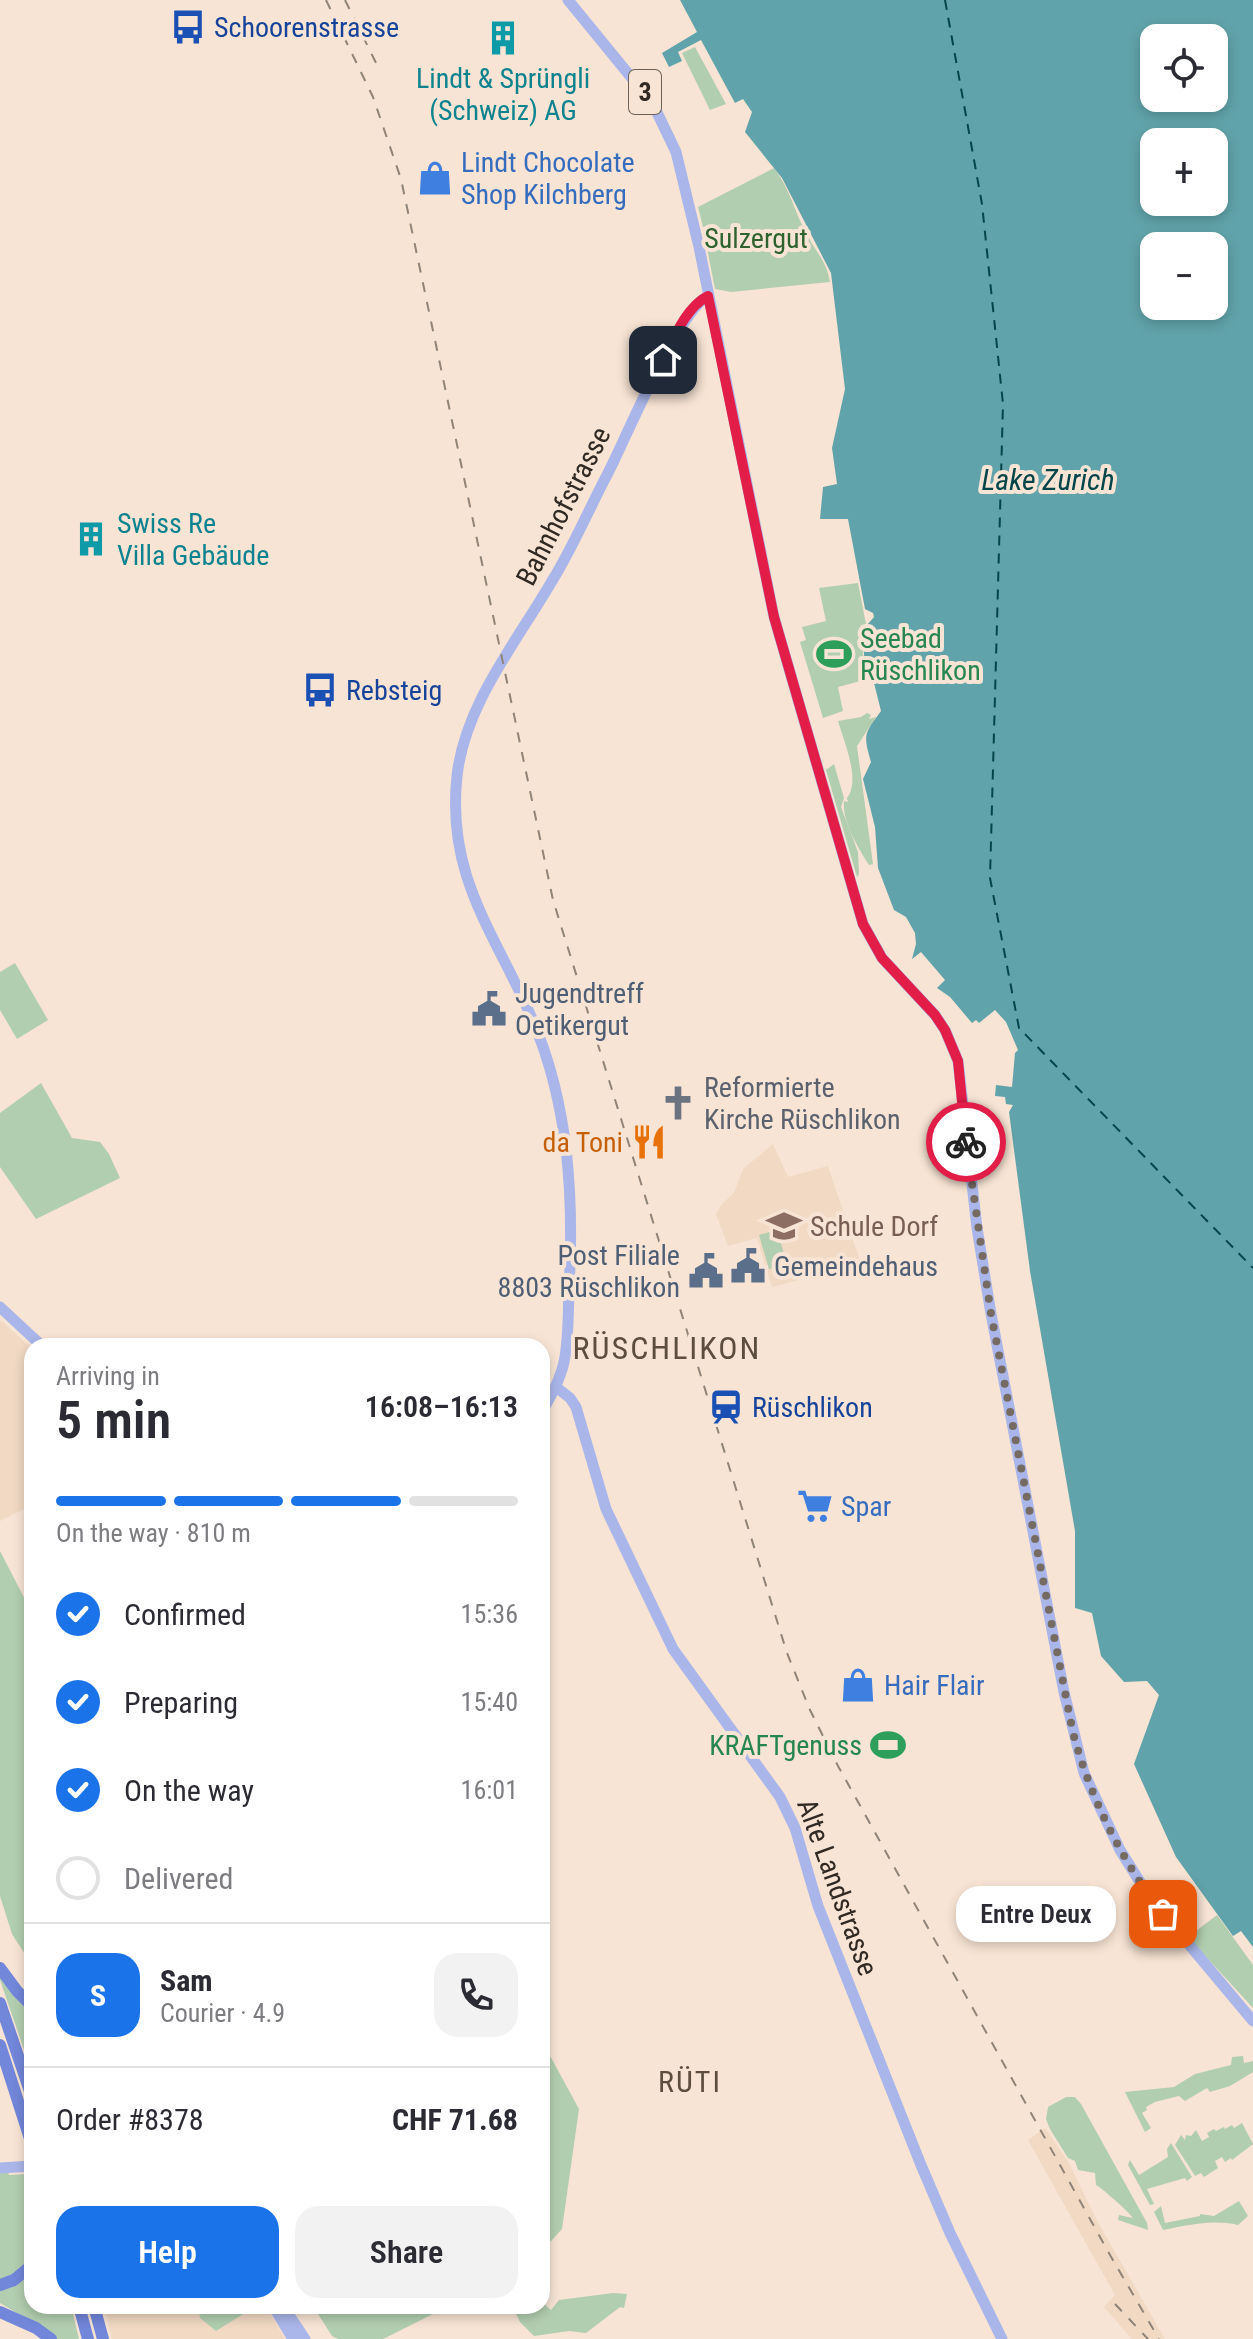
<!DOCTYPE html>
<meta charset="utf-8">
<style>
:root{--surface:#fff;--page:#f2f2f3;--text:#2b2b33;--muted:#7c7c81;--line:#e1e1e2;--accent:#1a73e8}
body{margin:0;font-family:"Roboto Condensed",sans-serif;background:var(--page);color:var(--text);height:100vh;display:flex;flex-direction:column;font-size:30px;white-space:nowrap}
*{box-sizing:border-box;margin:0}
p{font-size:26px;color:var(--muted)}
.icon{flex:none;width:44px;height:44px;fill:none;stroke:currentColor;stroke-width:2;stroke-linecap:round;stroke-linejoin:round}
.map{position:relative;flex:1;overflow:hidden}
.side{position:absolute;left:24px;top:1338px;width:526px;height:976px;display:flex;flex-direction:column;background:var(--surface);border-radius:24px;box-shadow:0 4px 12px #0003}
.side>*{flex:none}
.tools{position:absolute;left:1140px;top:24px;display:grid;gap:16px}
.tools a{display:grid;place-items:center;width:88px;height:88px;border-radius:16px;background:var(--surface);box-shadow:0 4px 12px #0003;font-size:40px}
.pin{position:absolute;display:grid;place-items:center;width:68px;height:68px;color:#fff;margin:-34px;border-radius:16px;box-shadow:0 4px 12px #0006}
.courier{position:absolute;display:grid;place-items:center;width:80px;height:80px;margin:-40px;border:6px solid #e11d48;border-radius:50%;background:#fff;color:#222;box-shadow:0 2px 10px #0007}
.bubble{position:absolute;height:56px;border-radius:24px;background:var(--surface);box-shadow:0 4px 12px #0003;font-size:26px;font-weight:600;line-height:56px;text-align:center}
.headline em{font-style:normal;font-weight:600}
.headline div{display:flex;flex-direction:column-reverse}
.headline{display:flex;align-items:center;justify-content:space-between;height:136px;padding:0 32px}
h1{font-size:52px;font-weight:600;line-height:60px}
.bar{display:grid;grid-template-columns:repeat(4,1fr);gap:12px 8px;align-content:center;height:96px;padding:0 32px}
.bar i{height:10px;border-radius:6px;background:var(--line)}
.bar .active{background:var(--accent)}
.bar p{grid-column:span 4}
.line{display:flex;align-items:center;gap:20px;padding:0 32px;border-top:2px solid var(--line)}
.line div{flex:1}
.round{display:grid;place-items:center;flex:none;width:84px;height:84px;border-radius:24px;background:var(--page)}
ol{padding:0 32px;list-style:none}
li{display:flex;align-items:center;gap:24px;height:88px}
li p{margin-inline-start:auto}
li .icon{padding:8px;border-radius:50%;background:var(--accent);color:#fff;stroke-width:4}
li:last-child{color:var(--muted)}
li i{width:44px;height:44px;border:4px solid var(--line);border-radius:50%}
.action{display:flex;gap:16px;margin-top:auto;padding:16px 32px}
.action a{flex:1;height:92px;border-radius:24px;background:var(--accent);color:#fff;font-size:32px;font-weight:600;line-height:92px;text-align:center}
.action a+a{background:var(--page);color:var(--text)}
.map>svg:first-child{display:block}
.built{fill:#f1d9c3}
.green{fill:#b2ceb0}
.water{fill:#61a3aa;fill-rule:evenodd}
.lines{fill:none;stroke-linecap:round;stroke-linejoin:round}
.ferry{stroke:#04454a;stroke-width:2;stroke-dasharray:10 8;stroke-linecap:butt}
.major{stroke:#aab6e9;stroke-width:11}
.highway{stroke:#7286da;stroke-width:12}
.rail{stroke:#908378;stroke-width:2;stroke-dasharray:10 10;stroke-linecap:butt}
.done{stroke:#766b62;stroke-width:8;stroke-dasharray:0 14.4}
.route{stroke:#e11d48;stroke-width:10}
.labels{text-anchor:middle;stroke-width:8;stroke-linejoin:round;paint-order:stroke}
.shield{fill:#f7e4d4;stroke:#6c6259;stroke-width:2}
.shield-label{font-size:26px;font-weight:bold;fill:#312a24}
.transit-label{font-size:28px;fill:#164399;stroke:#f7e4d4;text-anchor:start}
.culture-label{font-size:28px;fill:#0d838f;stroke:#f7e4d4}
.shop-label{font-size:28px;fill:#366cbe;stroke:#f7e4d4;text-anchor:start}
.park-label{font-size:28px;fill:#2e622f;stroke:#f7e4d4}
.street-label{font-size:28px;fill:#312a24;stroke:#f7e4d4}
.leisure-label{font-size:28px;fill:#27864d;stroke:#f7e4d4;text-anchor:start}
.service-label{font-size:28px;fill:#4e5e75;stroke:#f7e4d4;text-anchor:start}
.worship-label{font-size:28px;fill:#5b616d;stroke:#f7e4d4;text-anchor:start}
.food-label{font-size:28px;fill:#c56008;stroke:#f7e4d4;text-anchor:end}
.education-label{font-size:28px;fill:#785e54;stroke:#f7e4d4;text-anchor:start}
.water-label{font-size:30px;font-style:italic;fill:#04454a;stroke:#f7e4d4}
.neighbourhood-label{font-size:30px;letter-spacing:2px;fill:#5c4d3f;stroke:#f7e4d4}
.quarter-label{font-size:32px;letter-spacing:2px;fill:#5c4d3f;stroke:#f7e4d4}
</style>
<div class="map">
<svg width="1253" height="2339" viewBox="0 0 1253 2339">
<rect width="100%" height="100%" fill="#f7e4d4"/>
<!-- built -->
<g class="built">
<path d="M 773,1144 L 788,1177 L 828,1166 L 861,1264 L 772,1287 L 757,1238 L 728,1246 L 716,1214 L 722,1204 L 734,1193 L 743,1169 Z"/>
<path d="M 0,1320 L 32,1348 L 32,1505 L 0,1521 Z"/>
<path d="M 1045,2128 L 1069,2163 L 1096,2219 L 1165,2339 L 1132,2339 L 1104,2307 L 1115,2295 L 1028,2140 Z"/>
<path d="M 104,2306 L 266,2306 L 285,2339 L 112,2339 Z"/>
</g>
<!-- green -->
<g class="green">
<path d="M 695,47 L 726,104 L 710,110 L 682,53 Z"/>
<path d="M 774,168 C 789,187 794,210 805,231 C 814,250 827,261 830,282 L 731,292 L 715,289 L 704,233 L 708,230 L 708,227 L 703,227 L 698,207 Z"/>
<path d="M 858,583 L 866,624 L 861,625 L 864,668 L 870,667 L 872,678 L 838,687 L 843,711 L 823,718 L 800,642 L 806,640 L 802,627 L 826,621 L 819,588 Z"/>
<path d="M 867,713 L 871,715 L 869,719 L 876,717 L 857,746 L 873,864 L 869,865 C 858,847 842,822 844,801 L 848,802 L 847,798 C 861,780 844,742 838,721 L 861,717 Z"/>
<path d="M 834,764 L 844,798 L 841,807 L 858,852 L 859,874 L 857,877 L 826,770 Z"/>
<path d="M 15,963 L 48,1020 L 17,1039 L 0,1010 L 0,972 Z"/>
<path d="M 41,1083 L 72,1138 L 100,1142 L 109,1154 L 120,1178 L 36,1219 L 0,1167 L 0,1113 Z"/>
<path d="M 777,1230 L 787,1264 L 769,1269 L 759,1235 Z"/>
<path d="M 0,1551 L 32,1613 L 32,1965 L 12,1934 L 0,1896 Z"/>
<path d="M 1217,1915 L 1253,1965 L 1253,2008 L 1188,1937 Z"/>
<path d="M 0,1973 L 32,2009 L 32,2073 L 0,1980 Z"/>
<path d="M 542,2041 L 579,2109 L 562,2229 L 542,2251 Z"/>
<path d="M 1243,2056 L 1244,2063 L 1253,2061 L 1253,2072 L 1230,2086 L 1210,2092 L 1207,2088 L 1185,2101 L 1179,2096 L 1155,2102 L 1146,2107 L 1147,2110 L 1142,2113 L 1151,2128 L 1145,2132 L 1125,2092 L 1174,2087 L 1195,2074 L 1231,2065 L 1232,2057 Z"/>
<path d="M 1066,2097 L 1075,2097 L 1081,2104 L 1147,2223 L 1148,2230 L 1118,2220 L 1119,2215 L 1133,2218 C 1128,2211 1102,2188 1096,2185 L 1095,2173 L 1078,2170 L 1075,2161 L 1068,2158 L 1050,2129 L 1046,2119 L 1048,2107 Z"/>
<path d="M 1242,2123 L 1253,2144 L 1232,2160 L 1231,2158 L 1225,2162 L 1222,2157 L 1215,2161 L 1218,2168 L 1204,2177 L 1201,2173 L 1195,2176 L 1175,2145 L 1181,2135 L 1185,2140 L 1186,2135 L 1191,2136 L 1196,2130 L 1202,2141 L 1209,2137 L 1207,2133 L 1214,2129 L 1216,2131 L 1224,2127 L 1225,2129 L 1232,2125 L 1234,2128 Z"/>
<path d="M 1171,2143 L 1192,2177 L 1187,2181 L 1185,2178 L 1147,2189 L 1154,2204 L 1150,2205 L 1128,2165 L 1130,2160 L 1139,2175 L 1168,2157 L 1167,2149 Z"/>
<path d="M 0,2172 L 8,2172 L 9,2175 L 28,2174 L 32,2188 L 32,2258 L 16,2274 L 0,2280 Z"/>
<path d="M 1239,2201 L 1248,2216 L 1238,2225 C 1213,2219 1188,2225 1163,2230 L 1154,2212 L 1161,2206 L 1165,2223 L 1200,2216 L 1200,2214 L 1214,2216 Z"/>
<path d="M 32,2272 L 32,2306 L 71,2306 L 79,2339 L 57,2339 L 42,2325 L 32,2322 L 0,2303 L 0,2290 Z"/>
<path d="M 613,2293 L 627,2294 L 624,2308 L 620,2307 L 586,2333 L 569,2331 L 534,2336 L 520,2322 L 512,2306 L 542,2306 L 542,2302 L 551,2310 L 559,2300 Z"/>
<path d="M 198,2306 L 256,2306 L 216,2331 L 200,2318 Z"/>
<path d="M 313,2306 L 449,2306 L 383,2339 L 338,2339 L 332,2336 Z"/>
</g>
<!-- water -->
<path class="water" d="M 680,0 L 1253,0 L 1253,1947 L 1241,1931 L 1233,1936 L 1176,1857 L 1134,1764 L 1159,1695 L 1147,1681 L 1124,1682 L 1101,1656 L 1092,1613 L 1075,1608 L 1075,1531 L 1030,1271 L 1009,1112 L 1013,1105 L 1006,1104 L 1005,1097 L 995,1096 L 996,1085 L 1012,1087 L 1015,1053 L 1018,1050 L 1006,1022 L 995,1010 L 979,1023 L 976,1020 L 972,1023 L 950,997 L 937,988 L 945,980 L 921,952 L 912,959 L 916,944 L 915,933 L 906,917 L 894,910 L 878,868 L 875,827 L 863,779 L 871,762 C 863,734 864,734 881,711 L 870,667 L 865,668 L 862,625 L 867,625 L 874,617 L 873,613 L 865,609 L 848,519 L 820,519 L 823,487 L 837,484 L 832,448 L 845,389 L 831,273 L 782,178 L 745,132 L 752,112 L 743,99 L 735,103 L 701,40 L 678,52 L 682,61 L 669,67 L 662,53 L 697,32 ZM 1154,38 L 1214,38 L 1214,98 L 1154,98 ZM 1154,142 L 1214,142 L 1214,202 L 1154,202 ZM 1154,246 L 1214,246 L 1214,306 L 1154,306 Z"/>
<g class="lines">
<!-- ferry -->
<path class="ferry" d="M 945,0 L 982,204 L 1003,404 L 990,878 L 1019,1028 L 1253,1268"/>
<!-- major -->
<g class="major">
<path d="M 568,0 L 653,104 L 676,152 L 699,247 L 774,617 L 863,924 L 882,958 L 935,1015 L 945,1030 L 958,1061 L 977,1228 L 991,1314 L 1064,1692 L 1084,1773 L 1120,1850 L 1150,1898 L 1253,2021"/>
<path d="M 0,1307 L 42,1346"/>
<path d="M 556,1387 L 570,1398 L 576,1407 L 606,1509 L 673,1649 L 780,1797 L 795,1828 L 818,1906 L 921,2165 L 950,2233 L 1002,2339"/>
<path d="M 542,1412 C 551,1396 560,1380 564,1362 C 569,1338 568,1313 569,1289 C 574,1199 569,1105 533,1021 C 496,934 446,878 457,776 C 465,704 516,643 552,581 C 573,547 589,509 608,473 C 626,438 679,310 708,296"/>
<path d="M 0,2168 L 32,2166"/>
<path d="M 273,2306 L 293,2339"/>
<path d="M 283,2306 L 305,2339"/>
</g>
<!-- highway -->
<g class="highway">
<path d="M 0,1968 L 17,1991 L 32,2006"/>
<path d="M 0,2003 L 32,2097"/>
<path d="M 0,2045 L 32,2145"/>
<path d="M 0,2285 L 14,2280 L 32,2265"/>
<path d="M 79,2306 L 88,2339"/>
<path d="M 94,2306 L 103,2339"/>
<path d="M 0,2312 L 36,2328 L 51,2339"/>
</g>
<!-- rail -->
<g class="rail">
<path d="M 326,0 L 373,97 L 401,179 L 553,900 L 787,1653 L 810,1710 L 838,1766 L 1110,2255 L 1159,2339"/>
<path d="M 345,0 L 379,69"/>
<path d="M 1115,2304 L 1148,2339"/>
</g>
</g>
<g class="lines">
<!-- done -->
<path class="done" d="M 966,1142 L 991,1314 L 1073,1733 C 1091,1799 1121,1860 1163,1914"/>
<!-- route -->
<path class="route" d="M 663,360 C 674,338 686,307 708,296 L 774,617 L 863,924 L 882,958 L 935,1015 L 945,1030 L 958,1061 L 966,1142"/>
</g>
<!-- icons -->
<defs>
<g id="bus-bare" transform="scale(2.76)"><path d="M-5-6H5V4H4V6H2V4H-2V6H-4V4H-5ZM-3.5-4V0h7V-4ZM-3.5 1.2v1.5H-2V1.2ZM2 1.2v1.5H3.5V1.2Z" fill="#1a4fb4" stroke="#f7e4d4" stroke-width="2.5" paint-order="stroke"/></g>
<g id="building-bare" transform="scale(2.76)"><path d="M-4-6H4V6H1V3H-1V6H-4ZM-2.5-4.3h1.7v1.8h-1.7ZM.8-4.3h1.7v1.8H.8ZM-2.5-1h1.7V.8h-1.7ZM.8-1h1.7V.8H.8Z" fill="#0f9aa8" stroke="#f7e4d4" stroke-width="2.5" paint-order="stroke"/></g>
<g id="shop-bare" transform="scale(2.76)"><path d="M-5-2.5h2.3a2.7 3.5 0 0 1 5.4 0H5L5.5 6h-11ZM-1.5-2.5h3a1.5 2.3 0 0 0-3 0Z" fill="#3f7fe0" stroke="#f7e4d4" stroke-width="2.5" paint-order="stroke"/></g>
<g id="stadium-bare" transform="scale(2.76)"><path d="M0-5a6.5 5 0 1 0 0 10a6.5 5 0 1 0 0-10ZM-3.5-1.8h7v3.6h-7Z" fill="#2e9e5b" stroke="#f7e4d4" stroke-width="2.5" paint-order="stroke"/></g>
<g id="civic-bare" transform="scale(2.76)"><path d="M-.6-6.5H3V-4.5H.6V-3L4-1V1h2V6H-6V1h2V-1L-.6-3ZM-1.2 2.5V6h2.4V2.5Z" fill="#5c6f8a" stroke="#f7e4d4" stroke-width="2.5" paint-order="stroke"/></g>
<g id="church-bare" transform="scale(2.76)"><path d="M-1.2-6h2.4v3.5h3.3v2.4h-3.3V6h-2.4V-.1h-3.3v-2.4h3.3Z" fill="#6b7280" stroke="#f7e4d4" stroke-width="2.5" paint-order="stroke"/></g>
<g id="restaurant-bare" transform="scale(2.76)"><path d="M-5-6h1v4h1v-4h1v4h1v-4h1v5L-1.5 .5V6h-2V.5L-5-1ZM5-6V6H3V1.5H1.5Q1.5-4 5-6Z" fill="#e8710a" stroke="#f7e4d4" stroke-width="2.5" paint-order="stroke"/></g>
<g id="school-bare" transform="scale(2.76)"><path d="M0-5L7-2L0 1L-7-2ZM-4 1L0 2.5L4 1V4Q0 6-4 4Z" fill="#8d6e63" stroke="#f7e4d4" stroke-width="2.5" paint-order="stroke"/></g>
<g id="station-bare" transform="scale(2.76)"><path d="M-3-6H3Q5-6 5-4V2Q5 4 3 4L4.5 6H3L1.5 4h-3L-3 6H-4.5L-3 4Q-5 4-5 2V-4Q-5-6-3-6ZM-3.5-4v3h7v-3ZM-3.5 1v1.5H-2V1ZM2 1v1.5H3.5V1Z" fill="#1a4fb4" stroke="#f7e4d4" stroke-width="2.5" paint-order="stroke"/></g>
<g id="supermarket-bare" transform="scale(2.76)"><path d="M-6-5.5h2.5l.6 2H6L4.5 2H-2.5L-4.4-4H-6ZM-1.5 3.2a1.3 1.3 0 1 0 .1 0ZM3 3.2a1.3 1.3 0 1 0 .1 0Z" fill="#3f7fe0" stroke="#f7e4d4" stroke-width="2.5" paint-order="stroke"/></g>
</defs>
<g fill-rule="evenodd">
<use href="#bus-bare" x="188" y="27"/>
<use href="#building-bare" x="503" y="38"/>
<use href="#shop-bare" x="435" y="178"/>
<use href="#building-bare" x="91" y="539"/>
<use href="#stadium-bare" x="834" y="654"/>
<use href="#bus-bare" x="320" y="690"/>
<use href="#civic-bare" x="489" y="1009"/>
<use href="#church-bare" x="678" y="1103"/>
<use href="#restaurant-bare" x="649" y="1142"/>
<use href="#school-bare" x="784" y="1226"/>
<use href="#civic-bare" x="748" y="1266"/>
<use href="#civic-bare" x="706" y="1271"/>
<use href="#station-bare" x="726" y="1407"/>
<use href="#supermarket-bare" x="815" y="1506"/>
<use href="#shop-bare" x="858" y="1685"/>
<use href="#stadium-bare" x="888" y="1745"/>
</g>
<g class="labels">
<!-- shield labels -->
<rect class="shield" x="629" y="70" width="32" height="44" rx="6"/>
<g class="shield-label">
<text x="645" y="101">3</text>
</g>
<!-- transit labels -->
<g class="transit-label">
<text x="214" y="37">Schoorenstrasse</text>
<text x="346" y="700">Rebsteig</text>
<text x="752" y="1417">Rüschlikon</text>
</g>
<!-- culture labels -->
<g class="culture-label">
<text x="503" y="88">Lindt &amp; Sprüngli<tspan x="503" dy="32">(Schweiz) AG</tspan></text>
<text x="117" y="533" text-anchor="start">Swiss Re<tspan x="117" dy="32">Villa Gebäude</tspan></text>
</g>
<!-- shop labels -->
<g class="shop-label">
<text x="461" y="172">Lindt Chocolate<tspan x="461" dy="32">Shop Kilchberg</tspan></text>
<text x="841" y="1516">Spar</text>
<text x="884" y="1695">Hair Flair</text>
</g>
<!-- park labels -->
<g class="park-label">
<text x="756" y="248">Sulzergut</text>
</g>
<!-- street labels -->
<g class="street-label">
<text transform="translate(563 506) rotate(-63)" y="10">Bahnhofstrasse</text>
<text transform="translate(838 1887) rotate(70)" y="10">Alte Landstrasse</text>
</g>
<!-- leisure labels -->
<g class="leisure-label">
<text x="860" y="648">Seebad<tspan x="860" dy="32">Rüschlikon</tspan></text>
<text x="862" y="1755" text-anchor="end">KRAFTgenuss</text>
</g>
<!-- service labels -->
<g class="service-label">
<text x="515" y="1003">Jugendtreff<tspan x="515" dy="32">Oetikergut</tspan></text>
<text x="680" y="1265" text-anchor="end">Post Filiale<tspan x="680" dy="32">8803 Rüschlikon</tspan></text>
<text x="774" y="1276">Gemeindehaus</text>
</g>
<!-- worship labels -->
<g class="worship-label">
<text x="704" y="1097">Reformierte<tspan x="704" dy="32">Kirche Rüschlikon</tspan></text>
</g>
<!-- food labels -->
<g class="food-label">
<text x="623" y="1152">da Toni</text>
</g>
<!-- education labels -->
<g class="education-label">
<text x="810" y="1236">Schule Dorf</text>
</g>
<!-- water labels -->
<g class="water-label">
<text x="1048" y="490">Lake Zurich</text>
</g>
<!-- neighbourhood labels -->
<g class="neighbourhood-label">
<text x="690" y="2092">RÜTI</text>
</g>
<!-- quarter labels -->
<g class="quarter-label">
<text x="667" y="1359">RÜSCHLIKON</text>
</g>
</g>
</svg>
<div class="tools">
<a><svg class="icon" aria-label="locate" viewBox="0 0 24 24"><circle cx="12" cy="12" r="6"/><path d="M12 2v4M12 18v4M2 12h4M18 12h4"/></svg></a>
<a>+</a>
<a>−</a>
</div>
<div class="pin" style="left:1163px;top:1914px;background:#ea580c"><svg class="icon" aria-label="bag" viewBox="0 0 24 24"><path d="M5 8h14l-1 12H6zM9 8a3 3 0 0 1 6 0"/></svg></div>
<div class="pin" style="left:663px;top:360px;background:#1f2937"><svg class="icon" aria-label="home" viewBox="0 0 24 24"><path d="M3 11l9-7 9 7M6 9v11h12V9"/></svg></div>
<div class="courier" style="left:966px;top:1142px"><svg class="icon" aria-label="bike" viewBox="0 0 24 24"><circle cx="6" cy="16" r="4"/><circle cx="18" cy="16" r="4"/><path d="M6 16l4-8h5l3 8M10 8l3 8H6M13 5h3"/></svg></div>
<div class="bubble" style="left:956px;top:1886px;width:160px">Entre Deux</div>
<section class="side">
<div class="headline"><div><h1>5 min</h1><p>Arriving in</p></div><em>16:08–16:13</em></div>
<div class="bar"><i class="active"></i><i class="active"></i><i class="active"></i><i></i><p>On the way · 810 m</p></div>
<ol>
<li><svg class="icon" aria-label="check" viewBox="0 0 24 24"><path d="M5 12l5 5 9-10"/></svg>Confirmed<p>15:36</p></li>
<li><svg class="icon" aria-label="check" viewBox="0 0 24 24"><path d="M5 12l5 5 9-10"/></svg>Preparing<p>15:40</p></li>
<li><svg class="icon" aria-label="check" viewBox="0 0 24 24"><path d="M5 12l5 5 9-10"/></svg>On the way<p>16:01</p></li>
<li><i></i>Delivered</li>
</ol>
<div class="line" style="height:144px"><b class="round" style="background:var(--accent);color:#fff">S</b><div><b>Sam</b><p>Courier · 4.9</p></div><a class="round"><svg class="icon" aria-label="phone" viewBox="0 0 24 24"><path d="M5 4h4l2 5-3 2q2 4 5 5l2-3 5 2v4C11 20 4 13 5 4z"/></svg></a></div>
<div class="line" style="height:104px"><div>Order #8378</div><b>CHF 71.68</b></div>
<div class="action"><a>Help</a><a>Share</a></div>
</section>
</div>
